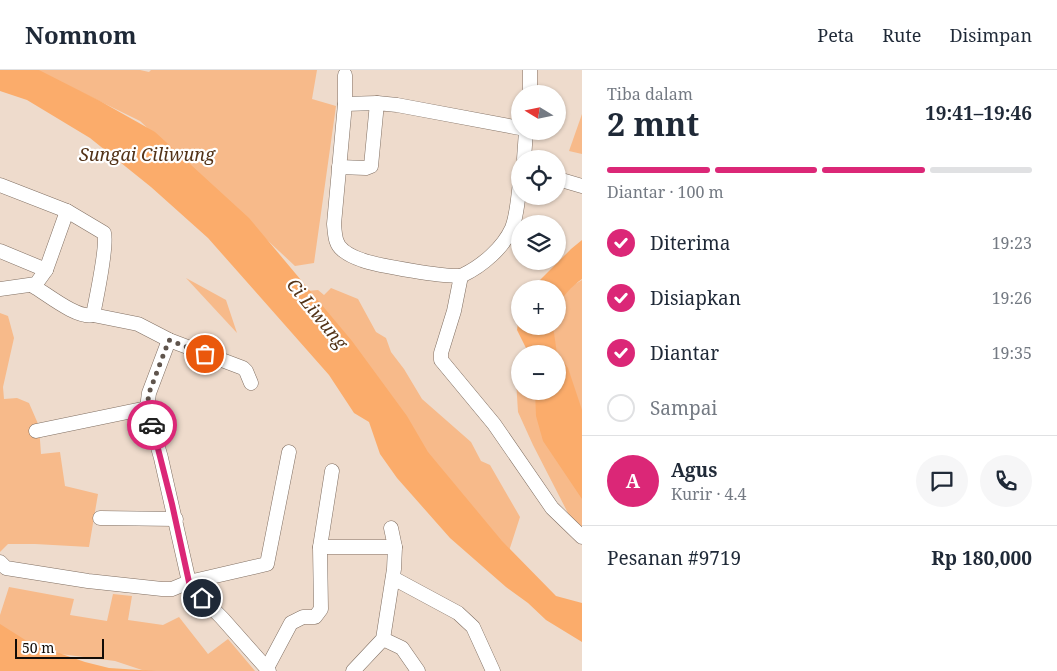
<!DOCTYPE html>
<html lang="id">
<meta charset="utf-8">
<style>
:root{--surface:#fff;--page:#f6f6f7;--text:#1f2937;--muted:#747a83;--line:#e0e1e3;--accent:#db2777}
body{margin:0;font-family:"Noto Serif",serif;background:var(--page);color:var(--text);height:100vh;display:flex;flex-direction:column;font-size:19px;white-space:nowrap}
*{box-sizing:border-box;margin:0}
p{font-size:16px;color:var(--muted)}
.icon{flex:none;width:28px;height:28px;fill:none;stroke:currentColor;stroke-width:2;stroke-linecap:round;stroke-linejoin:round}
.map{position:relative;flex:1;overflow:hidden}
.sheet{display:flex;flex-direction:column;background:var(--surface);width:475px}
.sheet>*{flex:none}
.needle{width:32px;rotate:280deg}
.fabs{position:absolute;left:511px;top:15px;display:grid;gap:10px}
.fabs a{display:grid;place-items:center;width:55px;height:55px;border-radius:50%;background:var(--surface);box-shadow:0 1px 4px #0004;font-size:25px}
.scale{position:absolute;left:15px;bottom:12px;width:89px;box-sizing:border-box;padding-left:5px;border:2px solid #120c07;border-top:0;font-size:14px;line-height:18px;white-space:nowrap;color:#120c07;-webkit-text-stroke:4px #fff;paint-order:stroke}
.pin{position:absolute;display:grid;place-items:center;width:42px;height:42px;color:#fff;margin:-21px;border:2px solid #fff;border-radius:50%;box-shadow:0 1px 5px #0007}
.courier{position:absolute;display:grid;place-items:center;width:50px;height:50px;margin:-25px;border:4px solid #db2777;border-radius:50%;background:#fff;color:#222;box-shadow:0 1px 6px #0007}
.head em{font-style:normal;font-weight:700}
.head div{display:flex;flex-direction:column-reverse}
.head{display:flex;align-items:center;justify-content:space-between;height:85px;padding:0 25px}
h1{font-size:32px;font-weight:700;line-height:38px}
.bar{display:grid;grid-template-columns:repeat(4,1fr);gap:8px 5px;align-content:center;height:60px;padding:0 25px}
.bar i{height:6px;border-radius:4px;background:var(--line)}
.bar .current{background:var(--accent)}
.bar p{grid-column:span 4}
.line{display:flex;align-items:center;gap:12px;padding:0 25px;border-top:1px solid var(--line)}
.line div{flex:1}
.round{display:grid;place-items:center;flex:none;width:52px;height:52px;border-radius:26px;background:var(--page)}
ol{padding:0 25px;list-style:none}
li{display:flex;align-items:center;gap:15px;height:55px}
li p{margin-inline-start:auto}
li .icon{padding:5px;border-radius:50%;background:var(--accent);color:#fff;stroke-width:4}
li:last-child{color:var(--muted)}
li i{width:28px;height:28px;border:2px solid var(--line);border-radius:50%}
header{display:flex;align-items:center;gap:30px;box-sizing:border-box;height:70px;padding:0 25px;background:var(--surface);border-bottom:1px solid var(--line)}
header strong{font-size:24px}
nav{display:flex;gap:28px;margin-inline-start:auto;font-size:18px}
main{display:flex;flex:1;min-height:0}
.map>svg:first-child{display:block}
.green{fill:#f7ba8a}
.water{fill:#fbac6b}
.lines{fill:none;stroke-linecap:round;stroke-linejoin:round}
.street-casing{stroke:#806f62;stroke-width:15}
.street{stroke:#fff;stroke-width:14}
.done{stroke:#5f544c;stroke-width:5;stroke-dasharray:0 9}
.route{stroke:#db2777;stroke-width:6}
.labels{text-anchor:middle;stroke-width:4.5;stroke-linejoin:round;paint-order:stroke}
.water-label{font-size:18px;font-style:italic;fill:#533318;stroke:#fff}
</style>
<header>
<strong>Nomnom</strong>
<nav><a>Peta</a><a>Rute</a><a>Disimpan</a></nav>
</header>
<main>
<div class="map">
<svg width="582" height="601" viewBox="0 0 582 601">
<rect width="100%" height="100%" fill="#eedbcc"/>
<!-- green -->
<g class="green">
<path d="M 36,0 L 140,0 L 149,2 L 151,0 L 317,0 L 312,29 L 336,36 L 314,193 L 295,196 L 140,51 Z"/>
<path d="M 582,44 L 582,84 L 569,81 Z"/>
<path d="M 186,208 L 226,230 L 237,263 Z"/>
<path d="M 582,210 L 582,373 L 558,321 L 558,284 L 552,284 L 551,256 L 558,256 L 558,224 Z"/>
<path d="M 331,218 L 358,229 L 376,262 L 386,268 L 391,282 L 404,299 L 422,329 L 471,372 L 481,391 L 490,395 L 520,447 L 509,481 L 428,389 L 307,221 L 318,220 L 324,225 Z"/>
<path d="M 0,243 L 8,246 L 14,268 L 3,317 L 4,329 L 17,328 L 29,333 L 39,356 L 41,384 L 60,382 L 65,416 L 98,424 L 89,477 L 35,474 L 8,474 L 0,482 Z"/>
<path d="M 520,297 L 520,321 L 538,321 L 582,417 L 582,460 L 570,447 L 533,375 L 518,342 L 516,310 L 518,298 Z"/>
<path d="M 9,517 L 74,529 L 70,545 L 107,551 L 113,524 L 132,526 L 128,550 L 163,555 L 179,547 L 208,584 L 228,569 L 255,601 L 145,601 L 115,591 L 13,578 L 0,567 L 0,545 Z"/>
</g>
<!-- water -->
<g class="water">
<path d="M 0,0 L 39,0 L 100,31 L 155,62 L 249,148 L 352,271 L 407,346 L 428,382 L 502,471 L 556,526 L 582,533 L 582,572 L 546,550 L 528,533 L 506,517 L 450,468 L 397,408 L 380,384 L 369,352 L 354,343 L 329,305 L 208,168 L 151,117 L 90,68 L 27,30 L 0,21 Z"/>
<path d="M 582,170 L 582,209 C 572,216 561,227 558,238 L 558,219 L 531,219 L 571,179 Z"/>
<path d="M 520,238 L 520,256 L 553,256 L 557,284 L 529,284 L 517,260 Z"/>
<path d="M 558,284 L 568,298 L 582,340 L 582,429 L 543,371 L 536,346 L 535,321 L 558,321 Z"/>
<path d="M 0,554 L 30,573 L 85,592 L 109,598 L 156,601 L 0,601 Z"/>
</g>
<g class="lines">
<!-- street casing -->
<g class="street-casing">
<g id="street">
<path d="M 345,5 L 345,34 L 334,154 C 335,165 335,175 344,181 C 349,185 356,188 362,190 C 375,195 452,209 463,205 C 482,196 503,178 512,158 C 517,146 518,127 520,113"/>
<path d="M 530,24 L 530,0"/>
<path d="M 345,34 L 377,33"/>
<path d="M 524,89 L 526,61"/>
<path d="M 339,97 L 366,98 L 371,96 L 377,33 L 397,35 L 520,58"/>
<path d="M 558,109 L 582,116"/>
<path d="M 0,115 L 67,141 L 104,163 C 108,174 96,230 93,245 L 138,254 L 169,270 L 243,298 L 246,301 L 251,313"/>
<path d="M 0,181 L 46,200"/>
<path d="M 461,206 L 454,241 L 441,283 L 441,290 L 494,354 L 552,438 L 582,467"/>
<path d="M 33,216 C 47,224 77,249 93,245"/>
<path d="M 0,219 L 36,214 L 46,200 L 67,141"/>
<path d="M 169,270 L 149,323 L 147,338 L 161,388 L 189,512 L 193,519 L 222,548 L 269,601"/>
<path d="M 36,361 L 147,338"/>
<path d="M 332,401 L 320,477 L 395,477"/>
<path d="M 100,448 L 176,449"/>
<path d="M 0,492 L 6,498 L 88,511 L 162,519 L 172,519 L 189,512 L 267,494 L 289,382"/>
<path d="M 393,508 L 458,543 L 473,557 L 493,601"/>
<path d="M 383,569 L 402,578 L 418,601"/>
<path d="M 267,598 L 291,553 L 303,547 L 315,547 L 321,539 L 320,477"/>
<path d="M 353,601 L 383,569 L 394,499 L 395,477 L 391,458"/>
</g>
</g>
<!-- street -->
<use href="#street" class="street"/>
</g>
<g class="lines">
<!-- done -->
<path class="done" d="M 152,355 L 147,338 L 149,323 L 169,270 L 205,284"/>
<!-- route -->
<path class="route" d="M 152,355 L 172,434 L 189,512 L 193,519 L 202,528"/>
</g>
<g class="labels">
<!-- water labels -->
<g class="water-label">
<text x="147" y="91">Sungai Ciliwung</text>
<text transform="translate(317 244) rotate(51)" y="6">Ci Liwung</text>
</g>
</g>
</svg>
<div class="fabs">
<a><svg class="needle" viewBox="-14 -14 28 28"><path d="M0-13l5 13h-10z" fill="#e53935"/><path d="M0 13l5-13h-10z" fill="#747a83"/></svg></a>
<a><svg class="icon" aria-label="locate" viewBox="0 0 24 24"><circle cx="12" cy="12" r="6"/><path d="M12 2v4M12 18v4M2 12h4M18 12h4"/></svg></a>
<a><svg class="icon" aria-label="layers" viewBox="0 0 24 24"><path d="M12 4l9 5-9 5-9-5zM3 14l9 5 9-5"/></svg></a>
<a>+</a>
<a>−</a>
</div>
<div class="scale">50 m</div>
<div class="pin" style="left:205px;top:284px;background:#ea580c"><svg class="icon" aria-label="bag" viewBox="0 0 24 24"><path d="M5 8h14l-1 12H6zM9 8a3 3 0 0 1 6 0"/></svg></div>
<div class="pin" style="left:202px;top:528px;background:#1f2937"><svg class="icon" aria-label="home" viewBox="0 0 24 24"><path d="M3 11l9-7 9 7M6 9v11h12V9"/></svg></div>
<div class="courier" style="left:152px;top:355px"><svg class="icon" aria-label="car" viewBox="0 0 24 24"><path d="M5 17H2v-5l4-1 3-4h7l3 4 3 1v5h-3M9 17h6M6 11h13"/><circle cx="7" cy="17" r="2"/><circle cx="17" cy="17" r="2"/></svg></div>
</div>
<section class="sheet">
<div class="head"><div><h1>2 mnt</h1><p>Tiba dalam</p></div><em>19:41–19:46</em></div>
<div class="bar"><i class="current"></i><i class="current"></i><i class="current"></i><i></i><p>Diantar · 100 m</p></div>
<ol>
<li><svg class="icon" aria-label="check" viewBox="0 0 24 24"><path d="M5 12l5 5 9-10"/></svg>Diterima<p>19:23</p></li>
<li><svg class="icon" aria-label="check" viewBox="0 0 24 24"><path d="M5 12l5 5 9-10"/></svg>Disiapkan<p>19:26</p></li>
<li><svg class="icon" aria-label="check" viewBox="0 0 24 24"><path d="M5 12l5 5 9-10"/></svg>Diantar<p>19:35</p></li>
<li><i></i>Sampai</li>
</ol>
<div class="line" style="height:90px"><b class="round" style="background:var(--accent);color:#fff">A</b><div><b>Agus</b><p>Kurir · 4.4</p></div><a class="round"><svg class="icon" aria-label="chat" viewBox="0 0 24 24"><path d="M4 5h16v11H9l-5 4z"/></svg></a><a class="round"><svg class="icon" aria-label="phone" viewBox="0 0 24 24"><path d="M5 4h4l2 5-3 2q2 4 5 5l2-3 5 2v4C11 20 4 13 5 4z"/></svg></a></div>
<div class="line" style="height:65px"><div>Pesanan #9719</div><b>Rp 180,000</b></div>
</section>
</main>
